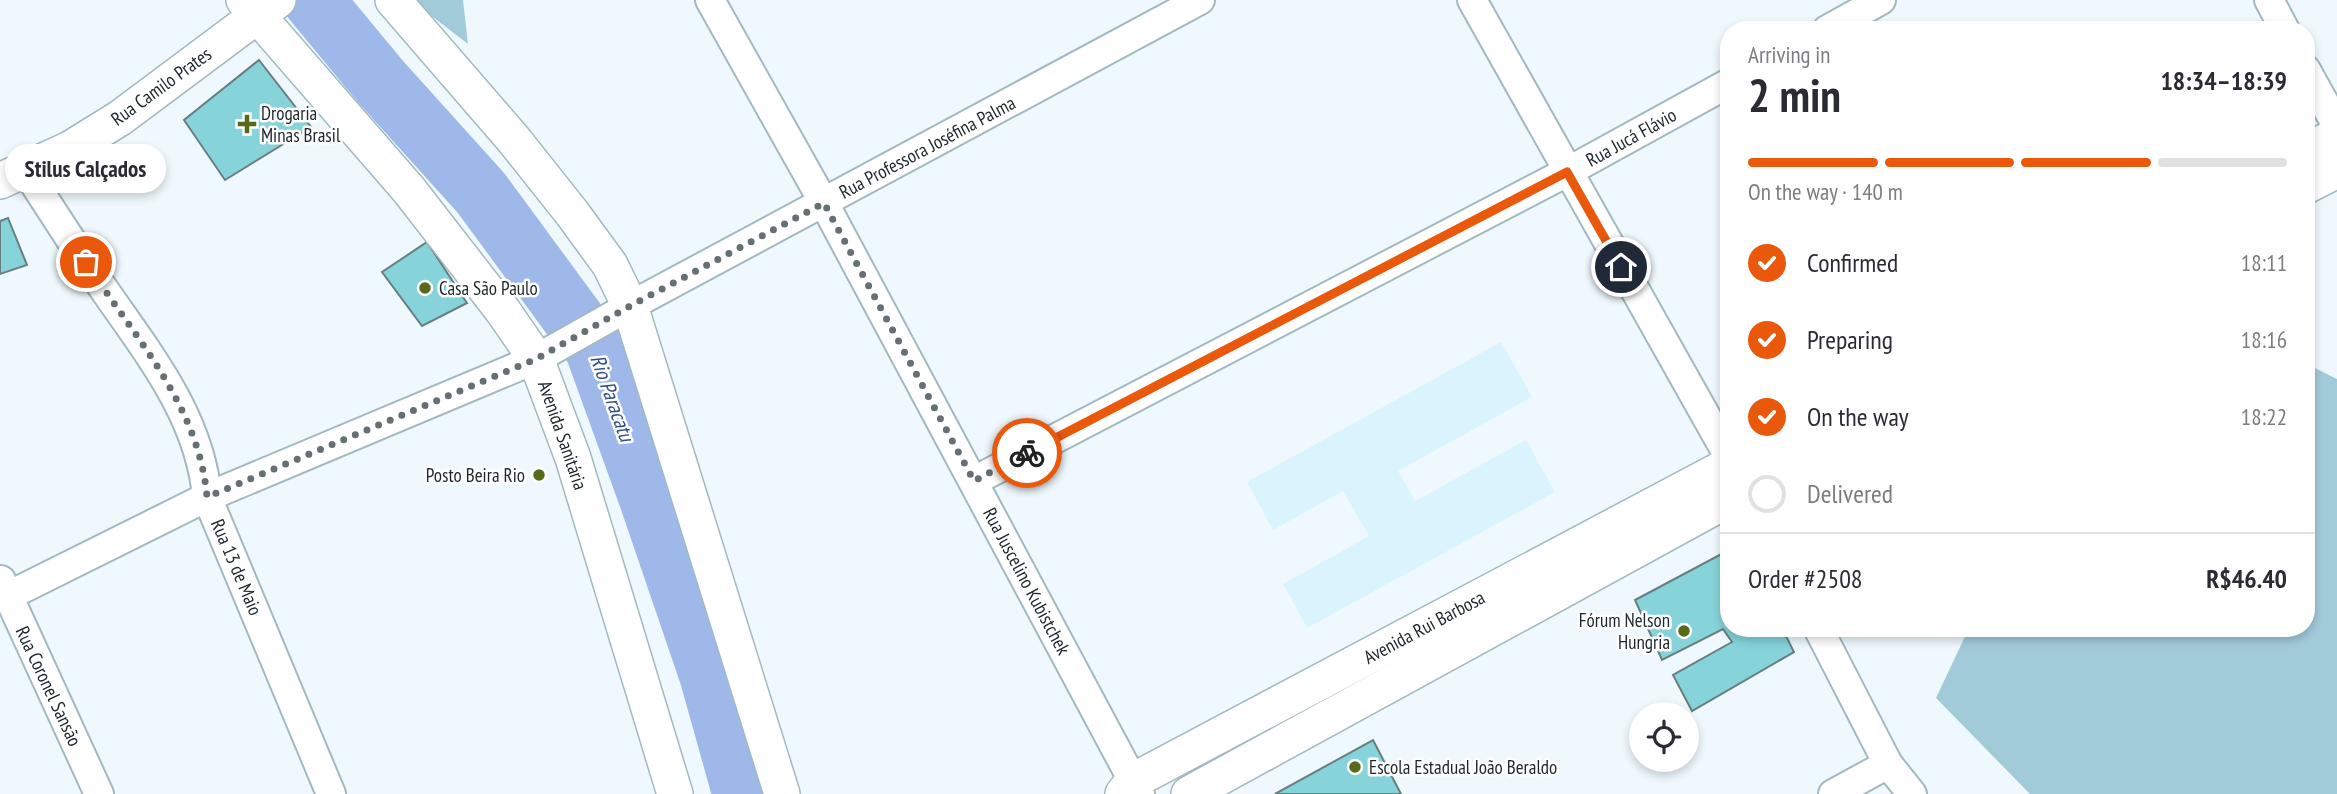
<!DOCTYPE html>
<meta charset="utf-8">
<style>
:root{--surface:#fff;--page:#f7f7f7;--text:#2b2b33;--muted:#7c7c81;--line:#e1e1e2;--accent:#ea580c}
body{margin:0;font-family:"PT Sans Narrow",sans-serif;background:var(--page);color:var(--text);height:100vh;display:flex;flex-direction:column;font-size:26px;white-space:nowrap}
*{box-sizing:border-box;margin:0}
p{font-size:23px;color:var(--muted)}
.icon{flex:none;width:38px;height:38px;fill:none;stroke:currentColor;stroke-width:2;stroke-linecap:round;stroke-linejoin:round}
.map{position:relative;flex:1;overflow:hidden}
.panel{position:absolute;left:1720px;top:21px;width:595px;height:616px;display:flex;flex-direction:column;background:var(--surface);border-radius:28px;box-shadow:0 4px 10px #0003}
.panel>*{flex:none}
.fabs{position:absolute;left:1629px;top:702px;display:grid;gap:14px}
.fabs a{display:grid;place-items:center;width:70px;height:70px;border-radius:50%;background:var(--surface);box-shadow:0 4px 10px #0003;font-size:35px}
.pin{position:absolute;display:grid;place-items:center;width:60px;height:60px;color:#fff;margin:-30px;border:4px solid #fff;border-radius:50%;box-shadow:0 2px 7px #0007}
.courier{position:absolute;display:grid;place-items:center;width:70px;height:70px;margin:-35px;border:5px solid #ea580c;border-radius:50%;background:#fff;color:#222;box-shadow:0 2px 9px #0007}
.bubble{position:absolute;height:49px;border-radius:24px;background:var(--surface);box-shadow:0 4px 10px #0003;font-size:23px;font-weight:600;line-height:49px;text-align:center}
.summary em{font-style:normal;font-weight:600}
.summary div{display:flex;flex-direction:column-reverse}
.summary{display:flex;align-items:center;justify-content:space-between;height:119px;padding:0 28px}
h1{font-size:46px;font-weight:600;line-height:52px}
.bar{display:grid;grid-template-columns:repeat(4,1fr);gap:10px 7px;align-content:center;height:84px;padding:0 28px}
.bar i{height:9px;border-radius:5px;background:var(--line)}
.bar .active{background:var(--accent)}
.bar p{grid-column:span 4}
.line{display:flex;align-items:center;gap:18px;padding:0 28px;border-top:2px solid var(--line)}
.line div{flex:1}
ol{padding:0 28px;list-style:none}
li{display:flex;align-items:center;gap:21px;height:77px}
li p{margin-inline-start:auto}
li .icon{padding:7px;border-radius:50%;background:var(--accent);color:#fff;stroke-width:4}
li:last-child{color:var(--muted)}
li i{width:38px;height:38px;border:4px solid var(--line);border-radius:50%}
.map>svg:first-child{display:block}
.built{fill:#daf4fe}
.green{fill:#a2cbda}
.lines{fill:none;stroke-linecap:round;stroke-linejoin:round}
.river{stroke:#9eb8ea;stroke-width:61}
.building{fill:#86d3da;stroke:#677f81;stroke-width:2}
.minor-casing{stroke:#a2b9c2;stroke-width:32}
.tertiary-casing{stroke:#a2b9c2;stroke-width:38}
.minor{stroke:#fff;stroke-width:28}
.tertiary{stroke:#fff;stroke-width:35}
.done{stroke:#667073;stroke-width:7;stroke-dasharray:0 12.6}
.route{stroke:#ea580c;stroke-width:9}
.poi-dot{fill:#566a17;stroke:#fff;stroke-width:2.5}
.labels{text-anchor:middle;stroke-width:5;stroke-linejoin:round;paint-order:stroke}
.street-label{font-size:19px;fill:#1d2629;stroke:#fff}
.poi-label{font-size:19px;fill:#1d2629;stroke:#fff;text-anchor:start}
.water-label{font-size:21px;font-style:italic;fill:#304e8a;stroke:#fff}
</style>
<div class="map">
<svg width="2337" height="794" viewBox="0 0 2337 794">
<rect width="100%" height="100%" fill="#eff9fd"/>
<!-- built -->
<path class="built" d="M 1501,342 L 1532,397 L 1398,471 L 1415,501 L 1526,440 L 1555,492 L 1307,628 L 1283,584 L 1369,536 L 1343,491 L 1273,530 L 1247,482 Z"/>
<!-- green -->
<g class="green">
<path d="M 418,0 L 463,0 L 468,44 L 420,7 Z"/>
<path d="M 2307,364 L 2337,379 L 2337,794 L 2030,794 L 1936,698 L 1969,628 L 2306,628 Z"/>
</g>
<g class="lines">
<!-- river -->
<path class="river" d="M 313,0 L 380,81 L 481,193 L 595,348 L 650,500 L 710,676 L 743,794"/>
</g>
<!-- building -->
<g class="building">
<path d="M 259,60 L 311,127 L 225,180 L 184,120 Z"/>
<path d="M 8,218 L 27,265 L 0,274 L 0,221 Z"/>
<path d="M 427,242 L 467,303 L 422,326 L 382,272 Z"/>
<path d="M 1729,550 L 1729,628 L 1745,628 L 1748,633 L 1756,628 L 1782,628 L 1794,652 L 1692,711 L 1673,675 L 1732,642 L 1723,629 L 1662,660 L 1635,600 Z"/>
<path d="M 1373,740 L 1401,794 L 1275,794 Z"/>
</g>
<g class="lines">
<!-- minor casing -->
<g class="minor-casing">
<g id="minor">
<path d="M 710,0 L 824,203 L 1140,794"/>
<path d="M 1472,0 L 1729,457"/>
<path d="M 2269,0 L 2285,30"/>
<path d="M 1827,30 L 1881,0"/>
<path d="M 2306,70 L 2337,126"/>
<path d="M 25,169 C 50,208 75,247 101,285 C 146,351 200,415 207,497 L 331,794"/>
<path d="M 974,481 L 1567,172 L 1729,83"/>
<path d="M 1,580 L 99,794"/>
<path d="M 8,596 L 207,497 L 536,359 L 630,306 L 1200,0"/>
<path d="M 1818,628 L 1888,764 L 1912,794"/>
<path d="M 1833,794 L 1888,764"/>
</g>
</g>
<!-- tertiary casing -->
<g class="tertiary-casing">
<g id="tertiary">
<path d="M 244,0 L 409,190 L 503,311 L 536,359 L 573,458 L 675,794"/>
<path d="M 393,0 L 514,140 L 572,213 L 610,265 L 630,306 L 782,794"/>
<path d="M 2306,152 L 2337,135"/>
<path d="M 0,181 L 70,149 L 120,118 L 278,0"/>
<path d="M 2306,186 L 2337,170"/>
<path d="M 1123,794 L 1133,781 L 1729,465"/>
<path d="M 1189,794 L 1729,499"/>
</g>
</g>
<!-- minor -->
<use href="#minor" class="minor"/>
<!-- tertiary -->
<use href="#tertiary" class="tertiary"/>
</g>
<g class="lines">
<!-- done -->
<path class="done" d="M 86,262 C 134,337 199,405 207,497 L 536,359 L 630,306 L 824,203 L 974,481 L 1027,453"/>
<!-- route -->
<path class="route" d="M 1027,453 L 1567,172 L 1621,267"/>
</g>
<!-- markers -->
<g class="poi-dot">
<path d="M243.5 113.5h7v7h7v7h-7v7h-7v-7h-7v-7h7z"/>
<circle cx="425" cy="288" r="7"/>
<circle cx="539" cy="475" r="7"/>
<circle cx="1684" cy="631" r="7"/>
<circle cx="1355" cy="767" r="7"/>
</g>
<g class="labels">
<!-- street labels -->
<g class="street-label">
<text transform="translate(161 86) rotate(-36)" y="7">Rua Camilo Prates</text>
<text transform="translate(1631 137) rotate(-29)" y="7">Rua Jucá Flávio</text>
<text transform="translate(927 147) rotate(-28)" y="7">Rua Professora Joséfina Palma</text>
<text transform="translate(563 435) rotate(71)" y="7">Avenida Sanitária</text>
<text transform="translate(237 567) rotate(67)" y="7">Rua 13 de Maio</text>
<text transform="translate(1027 581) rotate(62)" y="7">Rua Juscelino Kubistchek</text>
<text transform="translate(1424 627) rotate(-28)" y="7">Avenida Rui Barbosa</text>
<text transform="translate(49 686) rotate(65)" y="7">Rua Coronel Sansão</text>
</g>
<!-- poi labels -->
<g class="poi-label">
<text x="261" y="120">Drogaria<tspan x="261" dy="22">Minas Brasil</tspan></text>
<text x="439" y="295">Casa São Paulo</text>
<text x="525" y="482" text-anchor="end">Posto Beira Rio</text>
<text x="1670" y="627" text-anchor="end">Fórum Nelson<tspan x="1670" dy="22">Hungria</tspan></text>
<text x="1369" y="774">Escola Estadual João Beraldo</text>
</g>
<!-- water labels -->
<g class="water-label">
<text transform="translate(612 398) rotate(70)" y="7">Rio Paracatu</text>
</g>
</g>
</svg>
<div class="fabs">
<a><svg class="icon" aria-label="locate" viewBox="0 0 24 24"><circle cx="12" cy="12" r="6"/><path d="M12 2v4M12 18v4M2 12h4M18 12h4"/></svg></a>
</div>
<div class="pin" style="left:86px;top:262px;background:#ea580c"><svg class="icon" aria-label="bag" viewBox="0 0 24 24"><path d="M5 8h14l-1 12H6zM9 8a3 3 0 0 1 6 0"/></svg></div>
<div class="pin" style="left:1621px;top:267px;background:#1f2937"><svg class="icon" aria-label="home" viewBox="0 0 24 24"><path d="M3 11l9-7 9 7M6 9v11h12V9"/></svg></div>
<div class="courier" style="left:1027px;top:453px"><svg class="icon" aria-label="bike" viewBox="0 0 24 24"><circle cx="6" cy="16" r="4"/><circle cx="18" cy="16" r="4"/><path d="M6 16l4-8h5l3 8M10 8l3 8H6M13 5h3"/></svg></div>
<div class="bubble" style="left:5px;top:144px;width:161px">Stilus Calçados</div>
<section class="panel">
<div class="summary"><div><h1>2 min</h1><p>Arriving in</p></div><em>18:34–18:39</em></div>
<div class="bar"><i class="active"></i><i class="active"></i><i class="active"></i><i></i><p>On the way · 140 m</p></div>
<ol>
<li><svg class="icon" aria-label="check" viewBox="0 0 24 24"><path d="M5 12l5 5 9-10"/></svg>Confirmed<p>18:11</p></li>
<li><svg class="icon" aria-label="check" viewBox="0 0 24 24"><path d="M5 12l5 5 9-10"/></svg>Preparing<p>18:16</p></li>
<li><svg class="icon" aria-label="check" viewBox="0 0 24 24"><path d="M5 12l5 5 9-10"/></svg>On the way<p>18:22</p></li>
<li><i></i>Delivered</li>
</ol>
<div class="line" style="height:91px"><div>Order #2508</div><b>R$46.40</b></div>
</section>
</div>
